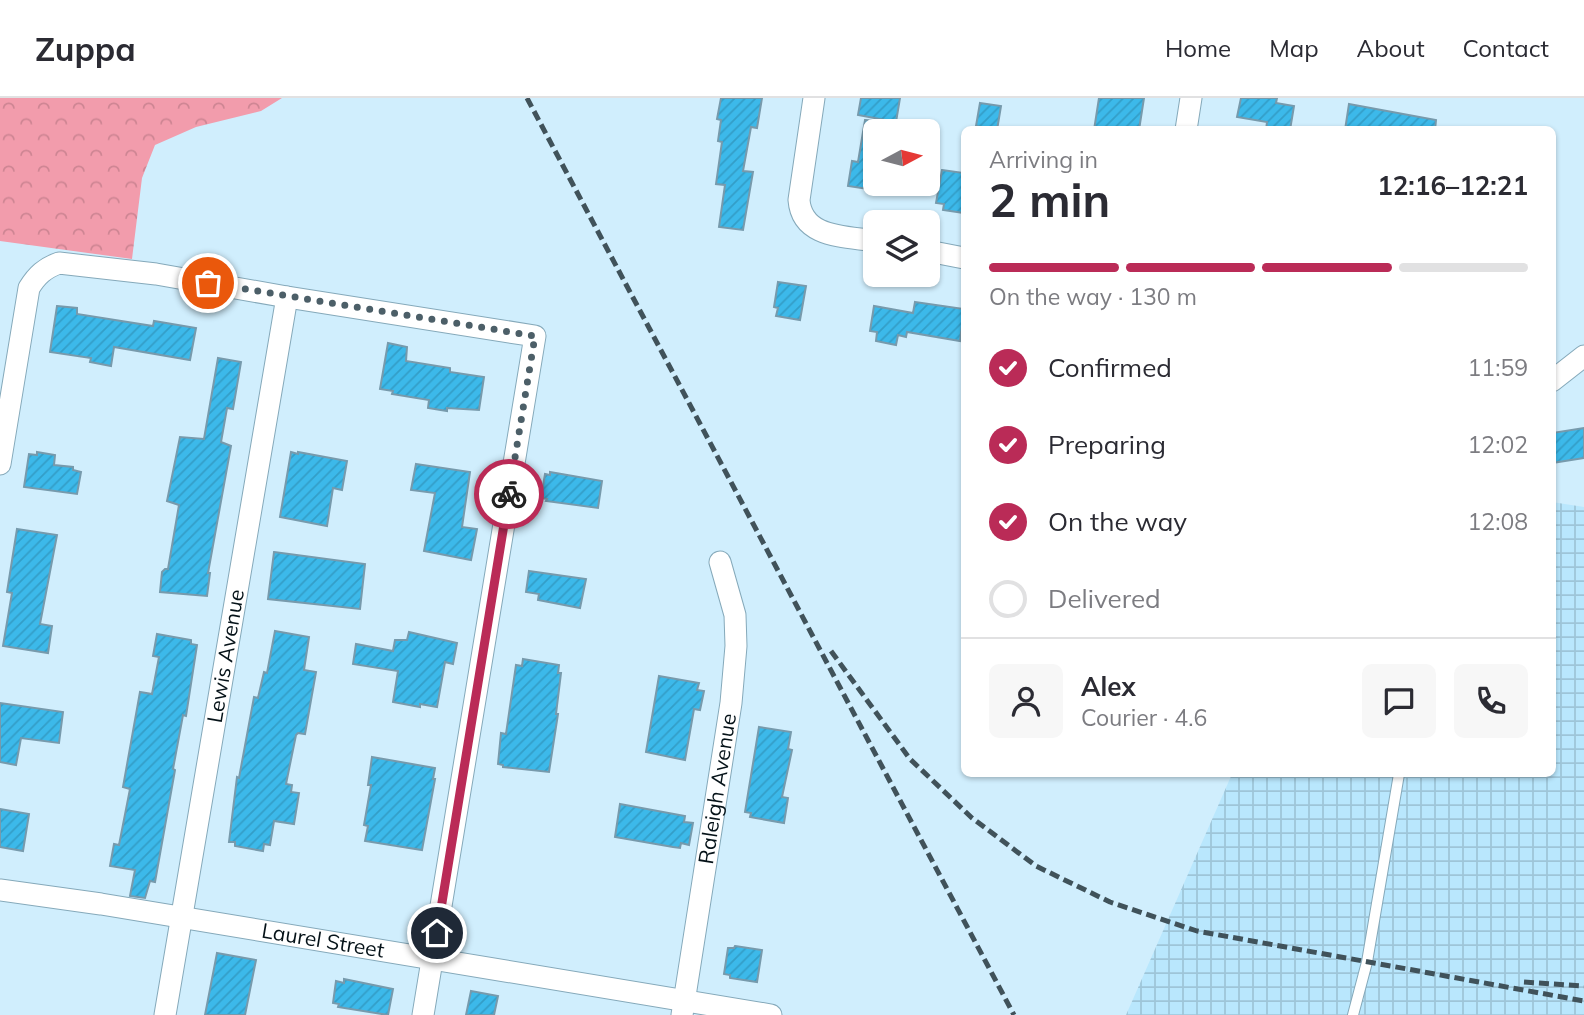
<!DOCTYPE html>
<meta charset="utf-8">
<style>
:root{--surface:#fff;--page:#f7f7f7;--text:#2b2b33;--muted:#7c7c81;--line:#e1e1e2;--accent:#ba2b57}
body{margin:0;font-family:Mulish,sans-serif;background:var(--page);color:var(--text);height:100vh;display:flex;flex-direction:column;font-size:26px;white-space:nowrap}
*{box-sizing:border-box;margin:0}
p{font-size:23px;color:var(--muted)}
.icon{flex:none;width:38px;height:38px;fill:none;stroke:currentColor;stroke-width:2;stroke-linecap:round;stroke-linejoin:round}
.map{position:relative;flex:1;overflow:hidden}
.side{position:absolute;left:961px;top:28px;width:595px;height:651px;display:flex;flex-direction:column;background:var(--surface);border-radius:10px;box-shadow:0 2px 5px #0004}
.side>*{flex:none}
.needle{width:46px;rotate:83deg}
.controls{position:absolute;left:863px;top:21px;display:grid;gap:14px}
.controls a{display:grid;place-items:center;width:77px;height:77px;border-radius:10px;background:var(--surface);box-shadow:0 2px 5px #0004;font-size:35px}
.pin{position:absolute;display:grid;place-items:center;width:60px;height:60px;color:#fff;margin:-30px;border:4px solid #fff;border-radius:50%;box-shadow:0 2px 7px #0007}
.courier{position:absolute;display:grid;place-items:center;width:70px;height:70px;margin:-35px;border:5px solid #ba2b57;border-radius:50%;background:#fff;color:#222;box-shadow:0 2px 9px #0007}
.headline em{font-style:normal;font-weight:700}
.headline div{display:flex;flex-direction:column-reverse}
.headline{display:flex;align-items:center;justify-content:space-between;height:119px;padding:0 28px}
h1{font-size:46px;font-weight:700;line-height:52px}
.bar{display:grid;grid-template-columns:repeat(4,1fr);gap:10px 7px;align-content:center;height:84px;padding:0 28px}
.bar i{height:9px;border-radius:5px;background:var(--line)}
.bar .active{background:var(--accent)}
.bar p{grid-column:span 4}
.line{display:flex;align-items:center;gap:18px;padding:0 28px;border-top:2px solid var(--line)}
.line div{flex:1}
.round{display:grid;place-items:center;flex:none;width:74px;height:74px;border-radius:10px;background:var(--page)}
ol{padding:0 28px;list-style:none}
li{display:flex;align-items:center;gap:21px;height:77px}
li p{margin-inline-start:auto}
li .icon{padding:7px;border-radius:50%;background:var(--accent);color:#fff;stroke-width:4}
li:last-child{color:var(--muted)}
li i{width:38px;height:38px;border:4px solid var(--line);border-radius:50%}
header{display:flex;align-items:center;gap:42px;box-sizing:border-box;height:98px;padding:0 35px;background:var(--surface);border-bottom:2px solid var(--line)}
header strong{font-size:33px}
nav{display:flex;gap:38px;margin-inline-start:auto;font-size:24px}
.map>svg:first-child{display:block}
.industrial{fill:url(#industrial-grid)}
.forest{fill:url(#forest-crowns)}
.building{fill:url(#building-hatch);stroke:#779aac;stroke-width:2}
.lines{fill:none;stroke-linecap:round;stroke-linejoin:round}
.service-casing{stroke:#85a9ba;stroke-width:12}
.minor-casing{stroke:#85a9ba;stroke-width:23}
.service{stroke:#fff;stroke-width:10}
.minor{stroke:#fff;stroke-width:21}
.rail{stroke:#40525a;stroke-width:5;stroke-dasharray:10 5;stroke-linecap:butt}
.done{stroke:#4c5f68;stroke-width:7;stroke-dasharray:0 12.6}
.route{stroke:#ba2b57;stroke-width:9}
.labels{text-anchor:middle;stroke-width:5;stroke-linejoin:round;paint-order:stroke}
.street-label{font-size:21px;fill:#051218;stroke:#fff}
</style>
<header>
<strong>Zuppa</strong>
<nav><a>Home</a><a>Map</a><a>About</a><a>Contact</a></nav>
</header>
<div class="map">
<svg width="1584" height="917" viewBox="0 0 1584 917">
<defs>
<pattern id="industrial-grid" width="8" height="8" patternUnits="userSpaceOnUse" patternTransform="scale(1.75)"><rect width="8" height="8" fill="#b9e7fd"/><path d="M0 4h8M4 0v8" fill="none" stroke="#9ec5d8"/></pattern>
<pattern id="forest-crowns" width="20" height="18" patternUnits="userSpaceOnUse" patternTransform="scale(1.75)"><rect width="20" height="18" fill="#f29cac"/><path d="M2 6a3 3 0 1 1 6 0M12 15a3 3 0 1 1 6 0" fill="none" stroke="#ce8593"/></pattern>
<pattern id="building-hatch" width="6" height="6" patternUnits="userSpaceOnUse" patternTransform="scale(1.75)"><rect width="6" height="6" fill="#3cb9ea"/><path d="M-1 1l2-2M0 6l6-6M5 7l2-2" fill="none" stroke="#339ec8"/></pattern>
</defs>
<rect width="100%" height="100%" fill="#d0eefd"/>
<!-- industrial -->
<path class="industrial" d="M 1552,404 L 1584,409 L 1584,917 L 1126,917 L 1232,676 L 1552,676 Z"/>
<!-- forest -->
<path class="forest" d="M 0,0 L 282,0 L 261,13 L 196,29 L 155,47 L 142,80 L 132,161 L 0,143 Z"/>
<!-- building -->
<g class="building">
<path d="M 721,0 L 762,0 L 757,30 L 751,29 L 743,73 L 753,74 L 743,132 L 719,129 L 725,87 L 716,86 L 722,44 L 718,43 L 721,22 L 717,21 Z"/>
<path d="M 861,0 L 900,0 L 896,24 L 858,17 Z"/>
<path d="M 1099,0 L 1144,0 L 1139,32 L 1094,32 Z"/>
<path d="M 1241,0 L 1277,0 L 1276,5 L 1294,8 L 1290,32 L 1266,32 L 1267,24 L 1237,19 Z"/>
<path d="M 980,5 L 1001,8 L 997,32 L 976,28 Z"/>
<path d="M 1349,6 L 1436,22 L 1435,32 L 1345,32 Z"/>
<path d="M 865,22 L 875,23 L 875,92 L 848,88 L 852,63 L 858,64 Z"/>
<path d="M 942,72 L 964,75 L 964,115 L 943,112 L 944,106 L 936,105 Z"/>
<path d="M 778,184 L 806,188 L 800,222 L 776,218 L 778,210 L 774,209 Z"/>
<path d="M 915,204 L 964,211 L 960,243 L 907,234 L 906,239 L 898,237 L 896,247 L 876,243 L 877,234 L 870,233 L 874,208 L 913,215 Z"/>
<path d="M 57,208 L 77,210 L 77,216 L 153,228 L 154,223 L 196,230 L 190,262 L 114,249 L 111,268 L 90,264 L 91,260 L 50,254 Z"/>
<path d="M 388,245 L 407,249 L 406,263 L 450,270 L 450,274 L 484,279 L 479,312 L 447,310 L 447,313 L 428,310 L 429,302 L 392,296 L 393,293 L 380,291 Z"/>
<path d="M 218,260 L 241,264 L 233,311 L 227,310 L 221,344 L 231,348 L 208,475 L 210,475 L 207,498 L 160,494 L 162,474 L 165,471 L 168,471 L 179,407 L 167,403 L 180,339 L 204,341 Z"/>
<path d="M 1584,330 L 1584,360 L 1552,365 L 1552,335 Z"/>
<path d="M 37,354 L 55,357 L 54,367 L 73,369 L 73,372 L 81,374 L 77,396 L 24,389 L 29,356 L 37,357 Z"/>
<path d="M 291,354 L 298,356 L 298,354 L 347,363 L 342,392 L 333,390 L 327,428 L 280,419 Z"/>
<path d="M 416,366 L 470,374 L 462,429 L 477,431 L 471,462 L 424,453 L 435,395 L 411,392 Z"/>
<path d="M 550,374 L 602,383 L 598,410 L 546,403 L 547,401 L 541,400 L 545,376 L 550,377 Z"/>
<path d="M 17,431 L 57,437 L 40,526 L 52,528 L 48,555 L 3,548 L 12,495 L 7,494 Z"/>
<path d="M 274,454 L 365,466 L 360,511 L 268,501 Z"/>
<path d="M 529,473 L 586,481 L 580,510 L 538,502 L 539,496 L 526,494 Z"/>
<path d="M 275,533 L 309,539 L 304,572 L 316,574 L 305,636 L 298,635 L 296,637 L 286,686 L 292,687 L 291,694 L 299,695 L 294,726 L 274,723 L 270,747 L 264,746 L 263,753 L 235,748 L 235,744 L 229,744 L 237,679 L 239,680 L 254,599 L 258,600 L 264,574 L 267,575 Z"/>
<path d="M 409,534 L 457,545 L 453,566 L 445,564 L 437,609 L 420,606 L 420,609 L 393,604 L 398,573 L 353,566 L 356,546 L 393,553 L 395,542 L 407,542 Z"/>
<path d="M 157,536 L 191,542 L 191,546 L 197,547 L 186,618 L 183,617 L 173,671 L 175,672 L 155,784 L 150,783 L 145,800 L 130,798 L 135,772 L 110,768 L 114,746 L 119,747 L 130,691 L 123,689 L 140,594 L 152,596 L 159,559 L 153,558 Z"/>
<path d="M 523,561 L 559,567 L 558,575 L 561,575 L 556,616 L 558,616 L 549,674 L 503,669 L 503,667 L 498,666 L 501,635 L 506,636 L 516,567 L 522,568 Z"/>
<path d="M 659,578 L 699,585 L 697,592 L 704,593 L 700,612 L 694,611 L 685,662 L 646,654 Z"/>
<path d="M 0,605 L 63,614 L 59,645 L 21,640 L 16,667 L 0,664 Z"/>
<path d="M 759,629 L 791,634 L 788,651 L 792,652 L 782,699 L 788,700 L 784,725 L 750,719 L 751,715 L 745,714 Z"/>
<path d="M 372,659 L 435,670 L 433,681 L 435,681 L 422,752 L 365,743 L 368,728 L 364,727 L 371,687 L 368,687 Z"/>
<path d="M 620,706 L 685,718 L 684,724 L 693,725 L 689,747 L 681,745 L 680,750 L 673,749 L 615,739 Z"/>
<path d="M 0,711 L 29,716 L 23,753 L 0,749 Z"/>
<path d="M 735,848 L 762,852 L 757,884 L 730,880 L 730,877 L 724,876 L 728,850 L 734,850 Z"/>
<path d="M 217,855 L 256,862 L 245,917 L 205,917 Z"/>
<path d="M 344,881 L 393,891 L 388,917 L 338,909 L 339,906 L 333,905 L 336,883 L 344,885 Z"/>
<path d="M 471,893 L 498,898 L 494,917 L 466,917 Z"/>
</g>
<g class="lines">
<!-- service casing -->
<g class="service-casing">
<path id="service" d="M 1353,917 L 1367,864 L 1399,676"/>
</g>
<!-- minor casing -->
<g class="minor-casing">
<g id="minor">
<path d="M 814,0 L 799,102 C 802,140 844,138 875,143"/>
<path d="M 1186,32 L 1191,0"/>
<path d="M 928,153 L 964,160"/>
<path d="M 1552,283 L 1584,258"/>
<path d="M 0,366 L 29,190 C 37,177 45,170 59,165 L 156,176 L 287,199 L 535,238 L 423,917"/>
<path id="s1" d="M 0,792 L 101,806 L 771,917"/>
<path id="s2" d="M 165,917 L 287,199"/>
<path id="s3" d="M 682,917 L 731,605 L 736,548 L 735,517 L 720,464"/>
</g>
</g>
<!-- service -->
<use href="#service" class="service"/>
<!-- minor -->
<use href="#minor" class="minor"/>
<!-- rail -->
<g class="rail">
<path d="M 527,0 L 1014,917"/>
<path d="M 831,553 L 910,661 L 972,720 L 1036,768 L 1110,804 L 1197,833 L 1584,903"/>
<path d="M 1524,884 L 1584,888"/>
</g>
</g>
<g class="lines">
<!-- done -->
<path class="done" d="M 208,185 L 535,238 L 509,396"/>
<!-- route -->
<path class="route" d="M 437,835 L 509,396"/>
</g>
<g class="labels">
<!-- street labels -->
<g class="street-label">
<text dy="7" stroke="none"><textPath href="#s2" startOffset="364">Lewis Avenue</textPath></text>
<text dy="7" stroke="none"><textPath href="#s3" startOffset="229">Raleigh Avenue</textPath></text>
<text dy="7" stroke="none"><textPath href="#s1" startOffset="327">Laurel Street</textPath></text>
</g>
</g>
</svg>
<div class="controls">
<a><svg class="needle" viewBox="-14 -14 28 28"><path d="M0-13l5 13h-10z" fill="#e53935"/><path d="M0 13l5-13h-10z" fill="#7c7c81"/></svg></a>
<a><svg class="icon" aria-label="layers" viewBox="0 0 24 24"><path d="M12 4l9 5-9 5-9-5zM3 14l9 5 9-5"/></svg></a>
</div>
<div class="pin" style="left:208px;top:185px;background:#ea580c"><svg class="icon" aria-label="bag" viewBox="0 0 24 24"><path d="M5 8h14l-1 12H6zM9 8a3 3 0 0 1 6 0"/></svg></div>
<div class="pin" style="left:437px;top:835px;background:#1f2937"><svg class="icon" aria-label="home" viewBox="0 0 24 24"><path d="M3 11l9-7 9 7M6 9v11h12V9"/></svg></div>
<div class="courier" style="left:509px;top:396px"><svg class="icon" aria-label="bike" viewBox="0 0 24 24"><circle cx="6" cy="16" r="4"/><circle cx="18" cy="16" r="4"/><path d="M6 16l4-8h5l3 8M10 8l3 8H6M13 5h3"/></svg></div>
<section class="side">
<div class="headline"><div><h1>2 min</h1><p>Arriving in</p></div><em>12:16–12:21</em></div>
<div class="bar"><i class="active"></i><i class="active"></i><i class="active"></i><i></i><p>On the way · 130 m</p></div>
<ol>
<li><svg class="icon" aria-label="check" viewBox="0 0 24 24"><path d="M5 12l5 5 9-10"/></svg>Confirmed<p>11:59</p></li>
<li><svg class="icon" aria-label="check" viewBox="0 0 24 24"><path d="M5 12l5 5 9-10"/></svg>Preparing<p>12:02</p></li>
<li><svg class="icon" aria-label="check" viewBox="0 0 24 24"><path d="M5 12l5 5 9-10"/></svg>On the way<p>12:08</p></li>
<li><i></i>Delivered</li>
</ol>
<div class="line" style="height:126px"><a class="round"><svg class="icon" aria-label="person" viewBox="0 0 24 24"><circle cx="12" cy="8" r="4"/><path d="M4 21q1-7 8-7t8 7"/></svg></a><div><b>Alex</b><p>Courier · 4.6</p></div><a class="round"><svg class="icon" aria-label="chat" viewBox="0 0 24 24"><path d="M4 5h16v11H9l-5 4z"/></svg></a><a class="round"><svg class="icon" aria-label="phone" viewBox="0 0 24 24"><path d="M5 4h4l2 5-3 2q2 4 5 5l2-3 5 2v4C11 20 4 13 5 4z"/></svg></a></div>
</section>
</div>
